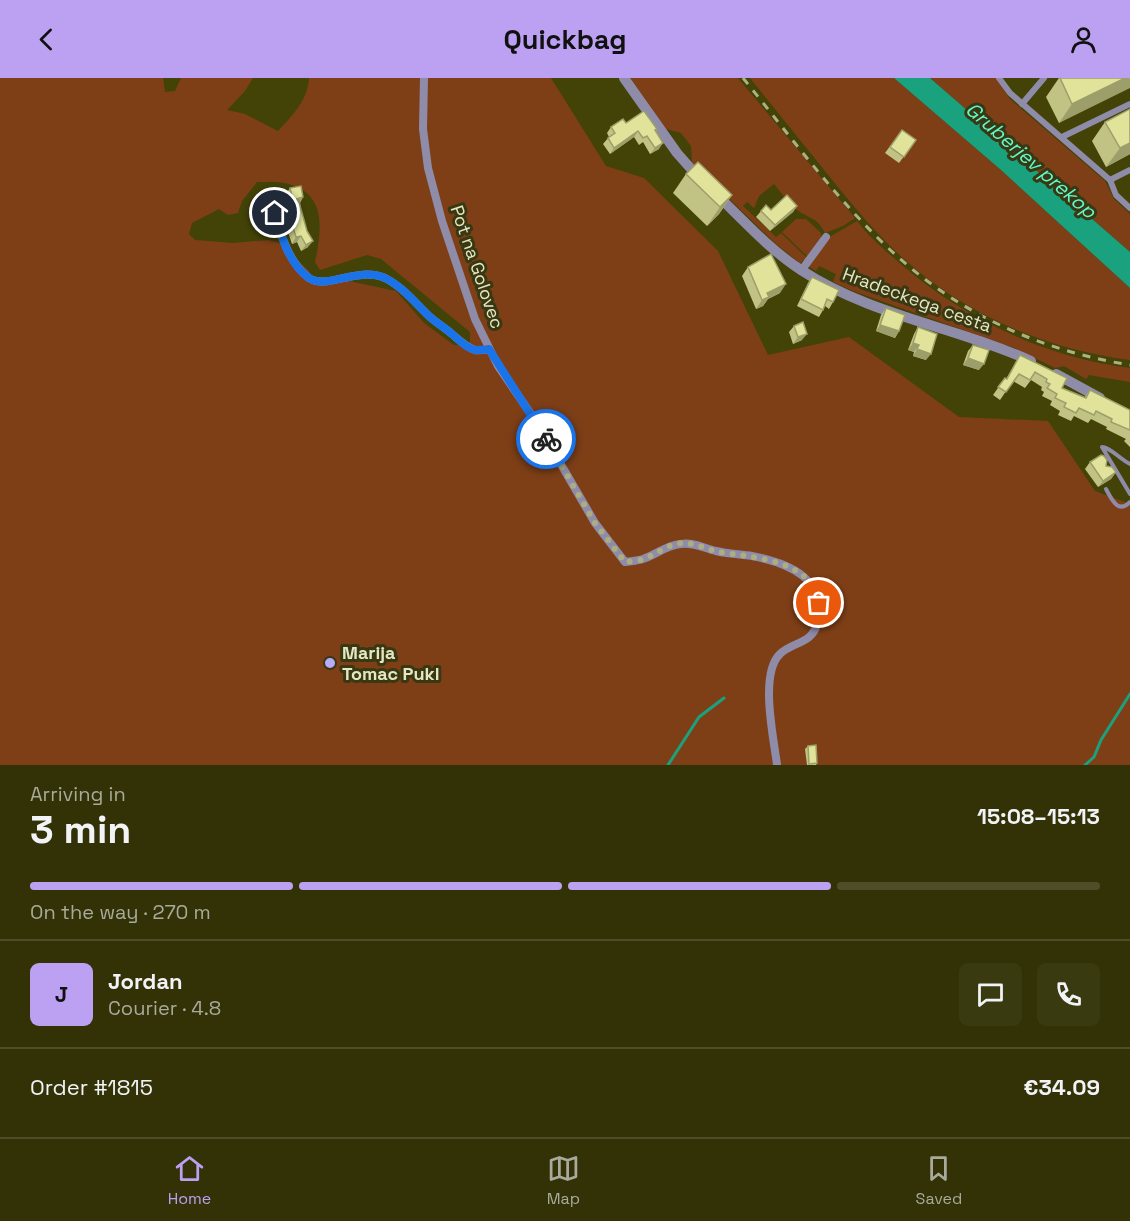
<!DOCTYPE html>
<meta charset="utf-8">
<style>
:root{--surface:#323206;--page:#3a3a10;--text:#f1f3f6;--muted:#a8aa9b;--line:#4d4d28;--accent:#bca0f2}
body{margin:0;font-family:"Space Grotesk",sans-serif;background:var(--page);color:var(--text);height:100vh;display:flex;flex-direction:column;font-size:22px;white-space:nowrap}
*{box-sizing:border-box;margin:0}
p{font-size:20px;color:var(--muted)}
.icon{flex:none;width:33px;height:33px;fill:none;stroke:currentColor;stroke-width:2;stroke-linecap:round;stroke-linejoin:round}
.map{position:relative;height:687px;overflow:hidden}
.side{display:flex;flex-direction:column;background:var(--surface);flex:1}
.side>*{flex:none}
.pin{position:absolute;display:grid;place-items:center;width:51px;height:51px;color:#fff;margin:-26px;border:3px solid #fff;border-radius:50%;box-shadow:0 2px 6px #0007}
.courier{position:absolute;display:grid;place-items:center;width:60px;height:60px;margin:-30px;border:4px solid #1a73e8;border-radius:50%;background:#fff;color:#222;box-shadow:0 2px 8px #0007}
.headline em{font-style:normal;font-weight:800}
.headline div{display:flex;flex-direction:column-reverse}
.headline{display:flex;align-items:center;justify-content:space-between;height:102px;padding:0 30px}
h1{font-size:39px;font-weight:800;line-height:45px}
.bar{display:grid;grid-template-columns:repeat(4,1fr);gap:9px 6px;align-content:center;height:72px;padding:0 30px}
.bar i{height:8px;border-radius:4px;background:var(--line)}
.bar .current{background:var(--accent)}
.bar p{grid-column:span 4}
.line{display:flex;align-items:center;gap:15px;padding:0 30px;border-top:2px solid var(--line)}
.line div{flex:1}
.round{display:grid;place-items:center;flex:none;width:63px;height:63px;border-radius:9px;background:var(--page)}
header{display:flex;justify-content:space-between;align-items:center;height:78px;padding:0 30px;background:var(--accent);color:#111;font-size:27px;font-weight:800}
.dock{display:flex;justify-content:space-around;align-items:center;height:84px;border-top:2px solid var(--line);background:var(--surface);font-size:16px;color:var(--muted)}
.dock a{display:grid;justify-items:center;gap:3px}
.dock .current{color:var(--accent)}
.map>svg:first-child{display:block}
.green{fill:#7e3f17;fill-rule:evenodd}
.water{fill:#1aa27f}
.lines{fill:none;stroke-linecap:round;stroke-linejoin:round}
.stream{stroke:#1aa27f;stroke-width:3}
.service{stroke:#8f8ca9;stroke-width:4}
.pedestrian{stroke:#8f8ca9;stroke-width:6}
.minor{stroke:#8f8ca9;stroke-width:8}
.tertiary{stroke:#8f8ca9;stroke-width:10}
.rail{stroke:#aeb084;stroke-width:3;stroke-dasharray:8 8;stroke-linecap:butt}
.wall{fill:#c1c384}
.shaded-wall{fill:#9d9f6b}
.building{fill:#e0e399;stroke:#9d9f6b;stroke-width:1.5}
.done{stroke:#acae82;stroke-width:6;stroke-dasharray:0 10.8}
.route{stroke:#1a73e8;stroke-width:8}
.poi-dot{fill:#b6acf8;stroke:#383812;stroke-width:2}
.labels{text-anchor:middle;stroke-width:6;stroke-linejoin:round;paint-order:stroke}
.street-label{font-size:18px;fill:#e5e7c3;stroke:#383812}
.poi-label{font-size:18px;font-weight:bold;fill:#e5e7c3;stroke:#383812;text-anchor:start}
.water-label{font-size:20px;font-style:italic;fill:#60f9cb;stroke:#383812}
</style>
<header><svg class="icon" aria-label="back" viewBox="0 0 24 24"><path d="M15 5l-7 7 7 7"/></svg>Quickbag<svg class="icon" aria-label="person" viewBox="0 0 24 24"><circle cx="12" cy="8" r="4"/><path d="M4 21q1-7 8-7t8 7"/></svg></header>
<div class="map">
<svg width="1130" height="687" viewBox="0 0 1130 687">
<rect width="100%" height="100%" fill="#434308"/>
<!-- green -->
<g class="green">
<path d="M 0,0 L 163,0 L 165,14 L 175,13 L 181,0 L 253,0 L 245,13 L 227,32 L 245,36 L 278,53 C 292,38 308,22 309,0 L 551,0 L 606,88 L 644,100 L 718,173 L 768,277 L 849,259 L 959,339 L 1048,343 L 1095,413 L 1130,426 L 1130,687 L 0,687 ZM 257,104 C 266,104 276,103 285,105 C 327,114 322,151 315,184 L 320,192 L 367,177 L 381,181 L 470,254 L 470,268 L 454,267 L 424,245 L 396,213 L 344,202 L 316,207 L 309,193 L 279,165 L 269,162 L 233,165 L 195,162 L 189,156 L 192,145 L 219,131 L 228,137 L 238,135 L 242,123 Z"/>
<path d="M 630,0 L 738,0 L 855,140 L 843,148 L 825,155 C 817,140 813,142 800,134 C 790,128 781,114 774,106 L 759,118 L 754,130 L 747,124 L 743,128 L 776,159 L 781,155 L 807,180 L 800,185 L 776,166 L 692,85 L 691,68 L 681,55 L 666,51 Z"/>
<path d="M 750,0 L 894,0 L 1001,92 L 1130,210 L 1130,282 C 1048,272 966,237 904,181 C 874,154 850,124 825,93 C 800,62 775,31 750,0 Z"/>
<path d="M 930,0 L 996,0 L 1010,21 L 1105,103 L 1114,121 L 1130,136 L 1130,174 Z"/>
<path d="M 796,141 L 806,141 L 821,155 L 821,160 L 808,179 L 782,154 Z"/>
<path d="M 857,143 C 870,160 887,174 903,188 C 968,243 1046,279 1130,290 L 1130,304 L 1089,297 L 1086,301 L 1064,288 L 1055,290 L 1014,270 L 853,213 L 833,204 L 836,196 L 819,188 L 816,193 L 808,188 L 826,161 Z"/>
</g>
<!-- water -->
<path class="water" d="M 894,0 L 930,0 L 1130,174 L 1130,210 L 1001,92 Z"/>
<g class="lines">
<!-- stream -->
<g class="stream">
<path d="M 668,687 L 699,639 L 724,620"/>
<path d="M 1085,687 L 1094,679 L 1101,662 L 1130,616"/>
</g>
<!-- service -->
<g class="service">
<path d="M 1130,386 C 1121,382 1110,369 1102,369 L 1130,416"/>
<path d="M 1106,411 C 1112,422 1118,436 1130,424"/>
</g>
<!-- pedestrian -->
<g class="pedestrian">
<path d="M 999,0 L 1010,15 L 1110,102 L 1116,117 L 1130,130"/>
<path d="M 1022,26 L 1044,0"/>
<path d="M 1062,59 L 1130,26"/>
<path d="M 1110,102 L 1130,92"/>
</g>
<!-- minor -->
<g class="minor">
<path d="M 424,0 L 423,51 L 428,90 L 442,143 L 475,241 L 498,288 L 537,345 L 595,445 L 625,484 C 631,483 637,483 643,481 C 656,477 666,467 681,466 C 693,464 704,470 716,473 C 728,476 740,476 752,478 C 789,485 828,501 817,546 C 812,566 792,564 780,576 C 759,596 774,661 777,687"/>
<path d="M 275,135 C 281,158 289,185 309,200 C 326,212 358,188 385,200 C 403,209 416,226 430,239 C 437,245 445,250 452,256 C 459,262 466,269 475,272 C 479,273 484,272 489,271"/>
<path d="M 801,193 L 826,159"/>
</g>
<!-- tertiary -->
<g class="tertiary">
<path d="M 624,0 L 677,75 L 700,101"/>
<path d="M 716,116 C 743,142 770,172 801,192 C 871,238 957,249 1031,283"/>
<path d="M 1056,296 L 1100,320"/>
</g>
<!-- rail -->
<path class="rail" d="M 743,0 C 791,59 842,129 898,179 C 964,238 1043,273 1130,287"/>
</g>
<!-- wall -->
<g class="wall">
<path d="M 1059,0 L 1130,0 L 1059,45 L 1046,19 Z"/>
<path d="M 1105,44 L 1130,76 L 1106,89 L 1092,63 Z"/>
<path d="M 626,45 L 657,51 L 656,53 L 659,71 L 650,76 L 643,64 L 639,67 L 634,59 L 610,76 L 603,66 L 609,59 L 607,55 L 611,49 Z"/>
<path d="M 902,52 L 916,62 L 899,85 L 885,75 Z"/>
<path d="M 686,96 L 732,117 L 719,136 L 707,148 L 673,115 Z"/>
<path d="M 290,110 L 303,119 L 300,125 L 308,169 L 301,173 L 297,164 L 292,166 L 281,133 L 286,127 L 288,127 L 286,116 Z"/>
<path d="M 797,128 L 793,134 L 770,153 L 756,139 L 761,133 L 771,132 Z"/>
<path d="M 265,139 L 275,147 L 273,151 L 266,153 L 263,142 Z"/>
<path d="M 748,189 L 780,215 L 768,221 L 763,228 L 756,231 L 742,198 Z"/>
<path d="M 812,199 L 833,224 L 829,231 L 825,228 L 823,232 L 819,239 L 797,228 L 808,205 Z"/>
<path d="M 886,230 L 899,253 L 895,260 L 876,253 L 881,237 Z"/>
<path d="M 794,248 L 802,262 L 793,266 L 789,254 Z"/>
<path d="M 918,249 L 926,282 L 913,278 L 914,274 L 908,272 L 914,256 Z"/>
<path d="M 973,267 L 979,292 L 963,287 L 968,273 Z"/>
<path d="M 1020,277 L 1062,310 L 1084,320 L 1090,312 L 1130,332 L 1130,369 L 1124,363 L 1126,361 L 1106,351 L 1107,349 L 1091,341 L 1088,345 L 1074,338 L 1071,343 L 1058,337 L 1060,333 L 1050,327 L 1052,323 L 1042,318 L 1044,314 L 1041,312 L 1042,309 L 1031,302 L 1025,310 L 1013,303 L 1000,322 L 993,317 L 1005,300 L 1006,301 Z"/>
<path d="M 1090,384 L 1106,388 L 1116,394 L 1111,401 L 1098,409 L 1085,391 Z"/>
<path d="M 808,668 L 817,685 L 816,687 L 807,687 L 805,671 Z"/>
</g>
<!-- shaded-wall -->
<g class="shaded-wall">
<path d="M 1125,0 L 1130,0 L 1130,10 L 1059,45 L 1072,26 Z"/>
<path d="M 638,53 L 634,59 L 610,76 L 614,70 Z"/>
<path d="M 663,65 L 659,71 L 650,76 L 655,70 Z"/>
<path d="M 1130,65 L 1130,76 L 1106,89 L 1120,70 Z"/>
<path d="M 732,117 L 719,136 L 707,148 L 720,129 Z"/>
<path d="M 303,119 L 299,126 L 288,128 L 293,122 Z"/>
<path d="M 797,128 L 793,134 L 770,153 L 775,147 Z"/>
<path d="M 275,147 L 273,151 L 266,153 L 268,149 Z"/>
<path d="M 301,158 L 297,164 L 292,166 L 296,159 Z"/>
<path d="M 313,163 L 308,169 L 301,173 L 306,167 Z"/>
<path d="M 786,206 L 780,215 L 768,221 L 763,228 L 756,231 L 767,215 Z"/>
<path d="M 880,247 L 899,253 L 895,260 L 876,253 Z"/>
<path d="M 807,256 L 802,262 L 793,266 L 798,259 Z"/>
<path d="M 913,265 L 919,267 L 914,274 L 908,272 Z"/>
<path d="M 917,271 L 931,276 L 926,282 L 913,278 Z"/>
<path d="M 968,280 L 984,286 L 979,292 L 963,287 Z"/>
<path d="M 1116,394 L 1111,401 L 1098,409 L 1103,403 Z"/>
</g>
<!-- building -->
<g class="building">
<path d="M 1060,0 L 1125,0 L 1072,26 Z"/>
<path d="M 1130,31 L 1130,65 L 1120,70 L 1105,44 Z"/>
<path d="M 644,33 L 657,51 L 655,52 L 663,65 L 655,70 L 647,58 L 643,60 L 638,53 L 614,70 L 608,60 L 615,55 L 611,49 L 623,41 L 626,45 Z"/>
<path d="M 902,52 L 916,62 L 904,79 L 890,69 Z"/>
<path d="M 698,84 L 732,117 L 720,129 L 686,96 Z"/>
<path d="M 301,108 L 303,119 L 293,122 L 290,110 Z"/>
<path d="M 787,117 L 797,128 L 775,147 L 761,133 L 766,127 L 771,132 Z"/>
<path d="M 299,124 L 307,153 L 313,163 L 306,167 L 301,158 L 296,159 L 286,127 Z"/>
<path d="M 272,137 L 275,147 L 268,149 L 265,139 Z"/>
<path d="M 771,176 L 786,206 L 767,215 L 769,219 L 762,222 L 748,189 Z"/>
<path d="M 812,199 L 839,212 L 833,224 L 827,221 L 823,232 L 801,221 Z"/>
<path d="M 886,230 L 905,237 L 899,253 L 880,247 Z"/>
<path d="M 803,244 L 807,256 L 798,259 L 794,248 Z"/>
<path d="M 918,249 L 937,256 L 931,276 L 917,271 L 919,267 L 913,265 Z"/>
<path d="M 973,267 L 989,272 L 984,286 L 968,280 Z"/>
<path d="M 1020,277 L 1067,300 L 1062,310 L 1086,320 L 1090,312 L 1130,332 L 1130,352 L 1111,344 L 1112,341 L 1096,333 L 1094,337 L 1079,330 L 1076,335 L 1064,329 L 1066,325 L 1055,320 L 1057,316 L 1047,310 L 1050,306 L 1046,304 L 1047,301 L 1035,294 L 1030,302 L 1019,296 L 1006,314 L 998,309 L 1005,300 L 1007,301 Z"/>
<path d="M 1101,377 L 1104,378 L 1107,382 L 1106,388 L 1112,389 L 1116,394 L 1103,403 L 1090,384 Z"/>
<path d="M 816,667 L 817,685 L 809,686 L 808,668 Z"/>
</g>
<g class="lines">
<!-- done -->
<path class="done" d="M 546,361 L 595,445 L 625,484 C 631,483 638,483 644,481 C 657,476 668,466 682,465 C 695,465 706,471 719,474 C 753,480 812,481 819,525"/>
<!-- route -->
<path class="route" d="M 275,135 C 281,158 289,186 309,200 C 326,212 358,188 385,200 C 403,209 416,226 430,239 C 437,245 445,250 452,256 C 459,262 466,270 475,272 C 479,272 484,272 489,271 L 546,361"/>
</g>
<!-- markers -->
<circle class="poi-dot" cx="330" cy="585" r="6"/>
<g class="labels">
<!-- street labels -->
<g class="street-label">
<text transform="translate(477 189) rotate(71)" y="6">Pot na Golovec</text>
<text transform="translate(917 222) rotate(20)" y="6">Hradeckega cesta</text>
</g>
<!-- poi labels -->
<g class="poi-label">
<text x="342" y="581">Marija<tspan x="342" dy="21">Tomac Pukl</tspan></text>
</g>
<!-- water labels -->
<g class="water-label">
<text transform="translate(1031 82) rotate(41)" y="7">Gruberjev prekop</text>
</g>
</g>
</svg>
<div class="pin" style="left:819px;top:525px;background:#ea580c"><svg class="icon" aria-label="bag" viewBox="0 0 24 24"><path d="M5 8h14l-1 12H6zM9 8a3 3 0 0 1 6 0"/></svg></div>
<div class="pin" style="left:275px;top:135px;background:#1f2937"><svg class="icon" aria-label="home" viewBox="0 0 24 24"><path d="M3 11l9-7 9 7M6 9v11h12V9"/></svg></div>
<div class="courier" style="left:546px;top:361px"><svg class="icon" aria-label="bike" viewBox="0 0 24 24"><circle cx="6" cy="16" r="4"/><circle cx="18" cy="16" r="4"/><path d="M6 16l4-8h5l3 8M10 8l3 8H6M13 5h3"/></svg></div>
</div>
<section class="side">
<div class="headline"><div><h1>3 min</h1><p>Arriving in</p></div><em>15:08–15:13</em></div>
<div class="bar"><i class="current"></i><i class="current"></i><i class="current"></i><i></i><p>On the way · 270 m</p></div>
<div class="line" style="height:108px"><b class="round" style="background:var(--accent);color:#111">J</b><div><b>Jordan</b><p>Courier · 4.8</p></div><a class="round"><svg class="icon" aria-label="chat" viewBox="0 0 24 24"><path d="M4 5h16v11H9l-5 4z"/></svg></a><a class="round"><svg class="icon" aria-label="phone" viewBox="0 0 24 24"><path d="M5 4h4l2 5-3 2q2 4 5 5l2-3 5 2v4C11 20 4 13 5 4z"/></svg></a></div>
<div class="line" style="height:78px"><div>Order #1815</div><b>€34.09</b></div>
</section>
<nav class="dock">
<a class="current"><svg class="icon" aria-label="home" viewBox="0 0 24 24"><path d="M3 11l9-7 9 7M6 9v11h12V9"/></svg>Home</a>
<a><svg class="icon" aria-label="map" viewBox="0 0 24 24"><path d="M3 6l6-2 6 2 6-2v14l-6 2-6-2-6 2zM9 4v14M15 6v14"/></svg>Map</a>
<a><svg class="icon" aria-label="saved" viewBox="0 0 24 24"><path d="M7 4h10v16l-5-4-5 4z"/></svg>Saved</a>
</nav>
